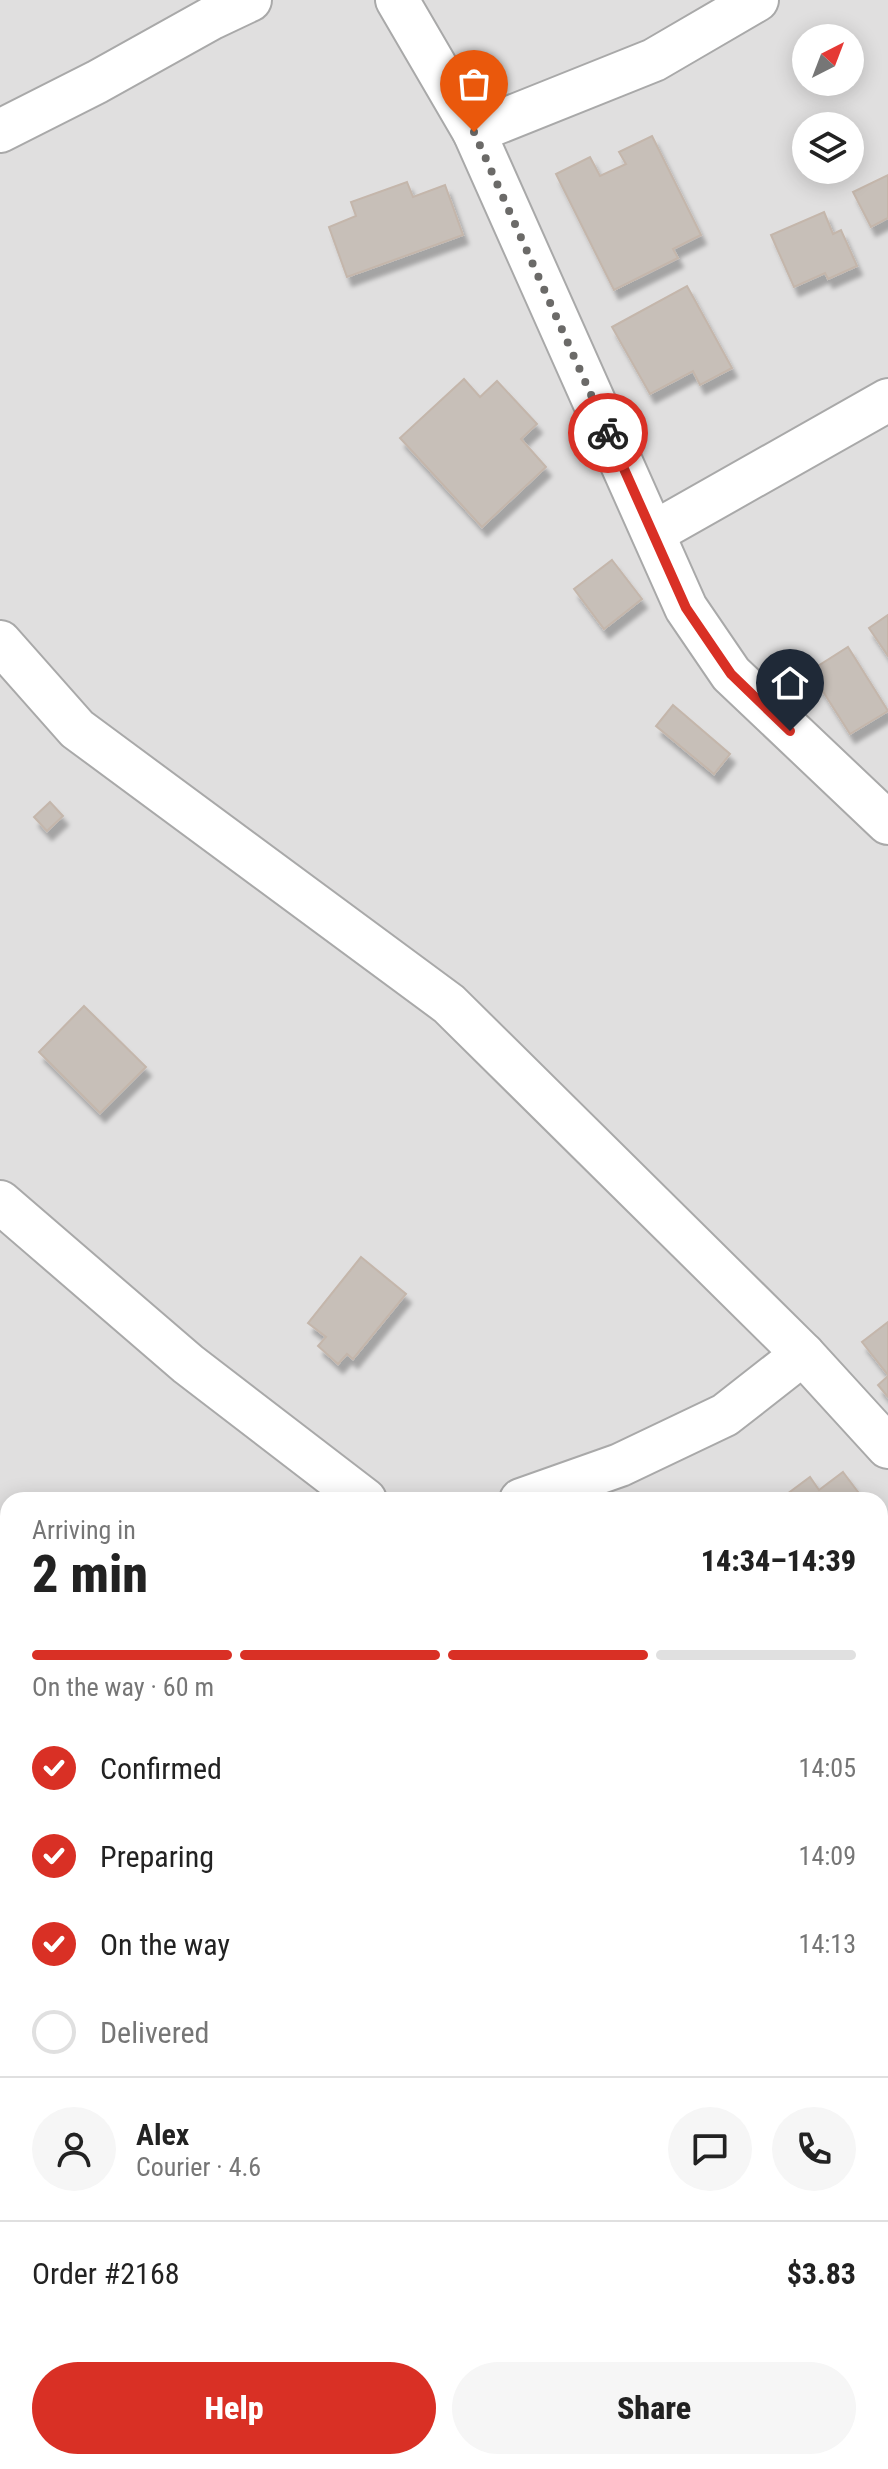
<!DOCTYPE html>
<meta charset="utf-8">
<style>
:root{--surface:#fff;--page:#f6f6f6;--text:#222;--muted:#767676;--line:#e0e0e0;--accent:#d93025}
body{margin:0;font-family:"Roboto Condensed",sans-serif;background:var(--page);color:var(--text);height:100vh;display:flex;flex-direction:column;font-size:30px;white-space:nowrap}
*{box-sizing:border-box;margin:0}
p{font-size:26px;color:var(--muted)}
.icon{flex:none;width:44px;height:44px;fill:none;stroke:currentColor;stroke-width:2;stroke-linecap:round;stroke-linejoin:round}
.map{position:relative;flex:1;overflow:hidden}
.details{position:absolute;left:0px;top:1492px;width:888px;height:978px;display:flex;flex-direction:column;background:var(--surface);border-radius:24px 24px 0 0;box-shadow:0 4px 20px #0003}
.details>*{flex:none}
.needle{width:52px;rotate:42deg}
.fabs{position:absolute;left:792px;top:24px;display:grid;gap:16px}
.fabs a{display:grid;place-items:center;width:72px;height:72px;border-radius:50%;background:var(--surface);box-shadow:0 4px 20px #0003;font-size:40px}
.pin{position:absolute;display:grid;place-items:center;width:68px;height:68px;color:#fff;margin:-82px -34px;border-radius:50% 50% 50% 0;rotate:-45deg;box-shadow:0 0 8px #0007}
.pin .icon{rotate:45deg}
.courier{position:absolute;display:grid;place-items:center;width:80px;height:80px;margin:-40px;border:6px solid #d93025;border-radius:50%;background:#fff;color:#222;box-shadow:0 2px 10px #0007}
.overview em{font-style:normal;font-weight:800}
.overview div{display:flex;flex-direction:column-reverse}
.overview{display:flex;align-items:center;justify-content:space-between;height:136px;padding:0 32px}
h1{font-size:52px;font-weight:800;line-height:60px}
.bar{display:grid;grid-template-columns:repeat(4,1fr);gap:12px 8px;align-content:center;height:96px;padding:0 32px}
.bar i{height:10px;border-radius:6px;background:var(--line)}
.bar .active{background:var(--accent)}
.bar p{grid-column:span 4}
.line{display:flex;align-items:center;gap:20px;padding:0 32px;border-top:2px solid var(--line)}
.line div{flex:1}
.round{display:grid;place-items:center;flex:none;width:84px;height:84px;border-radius:42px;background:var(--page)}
ol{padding:0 32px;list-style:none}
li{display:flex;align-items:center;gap:24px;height:88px}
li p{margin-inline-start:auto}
li .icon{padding:8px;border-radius:50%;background:var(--accent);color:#fff;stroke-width:4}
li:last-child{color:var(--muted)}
li i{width:44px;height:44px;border:4px solid var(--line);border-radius:50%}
.primary-button{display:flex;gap:16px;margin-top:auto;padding:16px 32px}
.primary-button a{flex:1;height:92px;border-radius:48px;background:var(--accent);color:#fff;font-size:32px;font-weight:800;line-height:92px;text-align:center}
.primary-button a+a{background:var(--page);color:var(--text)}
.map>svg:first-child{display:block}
.residential{fill:#e0dfdf;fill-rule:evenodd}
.building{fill:#c7bfb8;stroke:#c4b6ab;stroke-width:2;filter:url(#shadow)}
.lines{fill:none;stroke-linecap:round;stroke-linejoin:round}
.minor-casing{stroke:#a9a9a9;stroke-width:46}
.minor{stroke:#fff;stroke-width:42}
.done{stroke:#6b6a68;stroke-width:8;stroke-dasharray:0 14.4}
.route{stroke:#d93025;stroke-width:10}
</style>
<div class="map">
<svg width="888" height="2469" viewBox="0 0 888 2469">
<defs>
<filter id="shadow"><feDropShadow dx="5" dy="9" stdDeviation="2" flood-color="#0004"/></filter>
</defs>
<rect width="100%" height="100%" fill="#f2efe9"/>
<!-- residential -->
<path class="residential" d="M 0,0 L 888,0 L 888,2469 L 0,2469 ZM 806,38 L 850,38 L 850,82 L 806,82 ZM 806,126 L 850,126 L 850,170 L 806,170 ZM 8,1500 L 880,1500 L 880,2462 L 8,2462 Z"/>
<!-- building -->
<g class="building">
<path d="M 652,136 L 701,235 L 673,249 L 678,258 L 614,290 L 556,174 L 590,157 L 600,176 L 626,164 L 619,152 Z"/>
<path d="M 888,175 L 888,218 L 871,227 L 853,192 Z"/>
<path d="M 407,182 L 413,197 L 445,185 L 463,235 L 347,277 L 329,227 L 356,216 L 351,202 Z"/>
<path d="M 824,212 L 833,234 L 841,230 L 857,266 L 828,279 L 825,273 L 794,287 L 771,235 Z"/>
<path d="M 687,286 L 732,368 L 700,385 L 693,371 L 650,394 L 612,327 Z"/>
<path d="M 464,379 L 480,397 L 497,381 L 537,424 L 521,439 L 546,467 L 482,527 L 400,438 Z"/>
<path d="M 612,560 L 642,599 L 604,629 L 574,589 Z"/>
<path d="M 888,615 L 888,656 L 869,628 Z"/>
<path d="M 848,647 L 888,711 L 850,734 L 810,671 Z"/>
<path d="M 673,705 L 730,754 L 714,774 L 656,726 Z"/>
<path d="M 50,802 L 63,816 L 47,831 L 34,817 Z"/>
<path d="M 84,1006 L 146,1067 L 100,1113 L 39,1052 Z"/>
<path d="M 361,1257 L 406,1294 L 353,1359 L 347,1354 L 338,1364 L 318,1346 L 326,1337 L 308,1323 Z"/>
<path d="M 888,1322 L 888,1375 L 862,1342 Z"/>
<path d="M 888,1376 L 888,1397 L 878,1385 Z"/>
<path d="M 843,1472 L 864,1500 L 779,1500 L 810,1477 L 819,1490 Z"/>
<path d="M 880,1522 L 888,1533 L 888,1563 L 880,1568 Z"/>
</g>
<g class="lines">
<!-- minor casing -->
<g class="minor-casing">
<g id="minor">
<path d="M 397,0 L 474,132 L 686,608 L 731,674 L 888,823"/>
<path d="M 0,131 L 97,82 L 212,18 L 250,0"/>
<path d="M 474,132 L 654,60 L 757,0"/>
<path d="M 653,533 L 888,400"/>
<path d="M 0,642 L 77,729 L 449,1004 L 803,1354 L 888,1447"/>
<path d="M 0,1202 L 188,1364 L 365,1500"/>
<path d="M 521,1500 L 620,1465 L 725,1415 L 803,1354"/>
<path d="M 880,1747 L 888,1744"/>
<path d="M 0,2010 L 8,2006"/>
<path d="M 880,2307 L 888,2305"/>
<path d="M 312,2462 L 315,2469"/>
<path d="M 13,2469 L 58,2462"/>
</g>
</g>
<!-- minor -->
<use href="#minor" class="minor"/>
</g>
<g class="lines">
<!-- done -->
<path class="done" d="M 474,132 L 608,433"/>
<!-- route -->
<path class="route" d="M 608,433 L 686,608 L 731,674 L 790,731"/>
</g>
</svg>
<div class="fabs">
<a><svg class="needle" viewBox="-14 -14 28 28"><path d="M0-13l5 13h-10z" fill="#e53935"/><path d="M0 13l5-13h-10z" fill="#767676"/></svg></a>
<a><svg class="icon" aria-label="layers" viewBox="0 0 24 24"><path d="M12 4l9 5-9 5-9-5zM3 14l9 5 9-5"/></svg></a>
</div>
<div class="pin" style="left:474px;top:132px;background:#ea580c"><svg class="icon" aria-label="bag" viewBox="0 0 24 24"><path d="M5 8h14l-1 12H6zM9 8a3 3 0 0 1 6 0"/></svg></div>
<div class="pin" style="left:790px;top:731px;background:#1f2937"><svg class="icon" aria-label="home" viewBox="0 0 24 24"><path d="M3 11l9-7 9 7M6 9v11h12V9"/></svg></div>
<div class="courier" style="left:608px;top:433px"><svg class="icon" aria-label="bike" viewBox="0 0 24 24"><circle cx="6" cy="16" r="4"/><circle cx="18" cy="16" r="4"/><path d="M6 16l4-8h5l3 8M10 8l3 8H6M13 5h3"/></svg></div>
<section class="details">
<div class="overview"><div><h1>2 min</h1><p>Arriving in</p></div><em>14:34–14:39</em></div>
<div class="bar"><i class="active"></i><i class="active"></i><i class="active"></i><i></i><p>On the way · 60 m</p></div>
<ol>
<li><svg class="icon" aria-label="check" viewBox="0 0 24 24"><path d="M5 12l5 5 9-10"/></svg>Confirmed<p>14:05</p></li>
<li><svg class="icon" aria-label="check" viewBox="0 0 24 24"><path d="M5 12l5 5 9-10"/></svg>Preparing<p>14:09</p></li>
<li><svg class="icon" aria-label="check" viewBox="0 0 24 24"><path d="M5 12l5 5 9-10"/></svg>On the way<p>14:13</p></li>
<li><i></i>Delivered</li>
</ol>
<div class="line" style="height:144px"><a class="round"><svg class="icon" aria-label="person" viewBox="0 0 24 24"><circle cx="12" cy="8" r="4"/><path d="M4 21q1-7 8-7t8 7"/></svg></a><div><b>Alex</b><p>Courier · 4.6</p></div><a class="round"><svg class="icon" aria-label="chat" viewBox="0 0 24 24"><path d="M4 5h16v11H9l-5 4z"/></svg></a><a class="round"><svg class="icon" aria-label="phone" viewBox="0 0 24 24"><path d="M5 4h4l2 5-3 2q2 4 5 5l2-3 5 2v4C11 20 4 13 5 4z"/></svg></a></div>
<div class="line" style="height:104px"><div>Order #2168</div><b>$3.83</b></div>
<div class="primary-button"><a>Help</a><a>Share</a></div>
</section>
</div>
